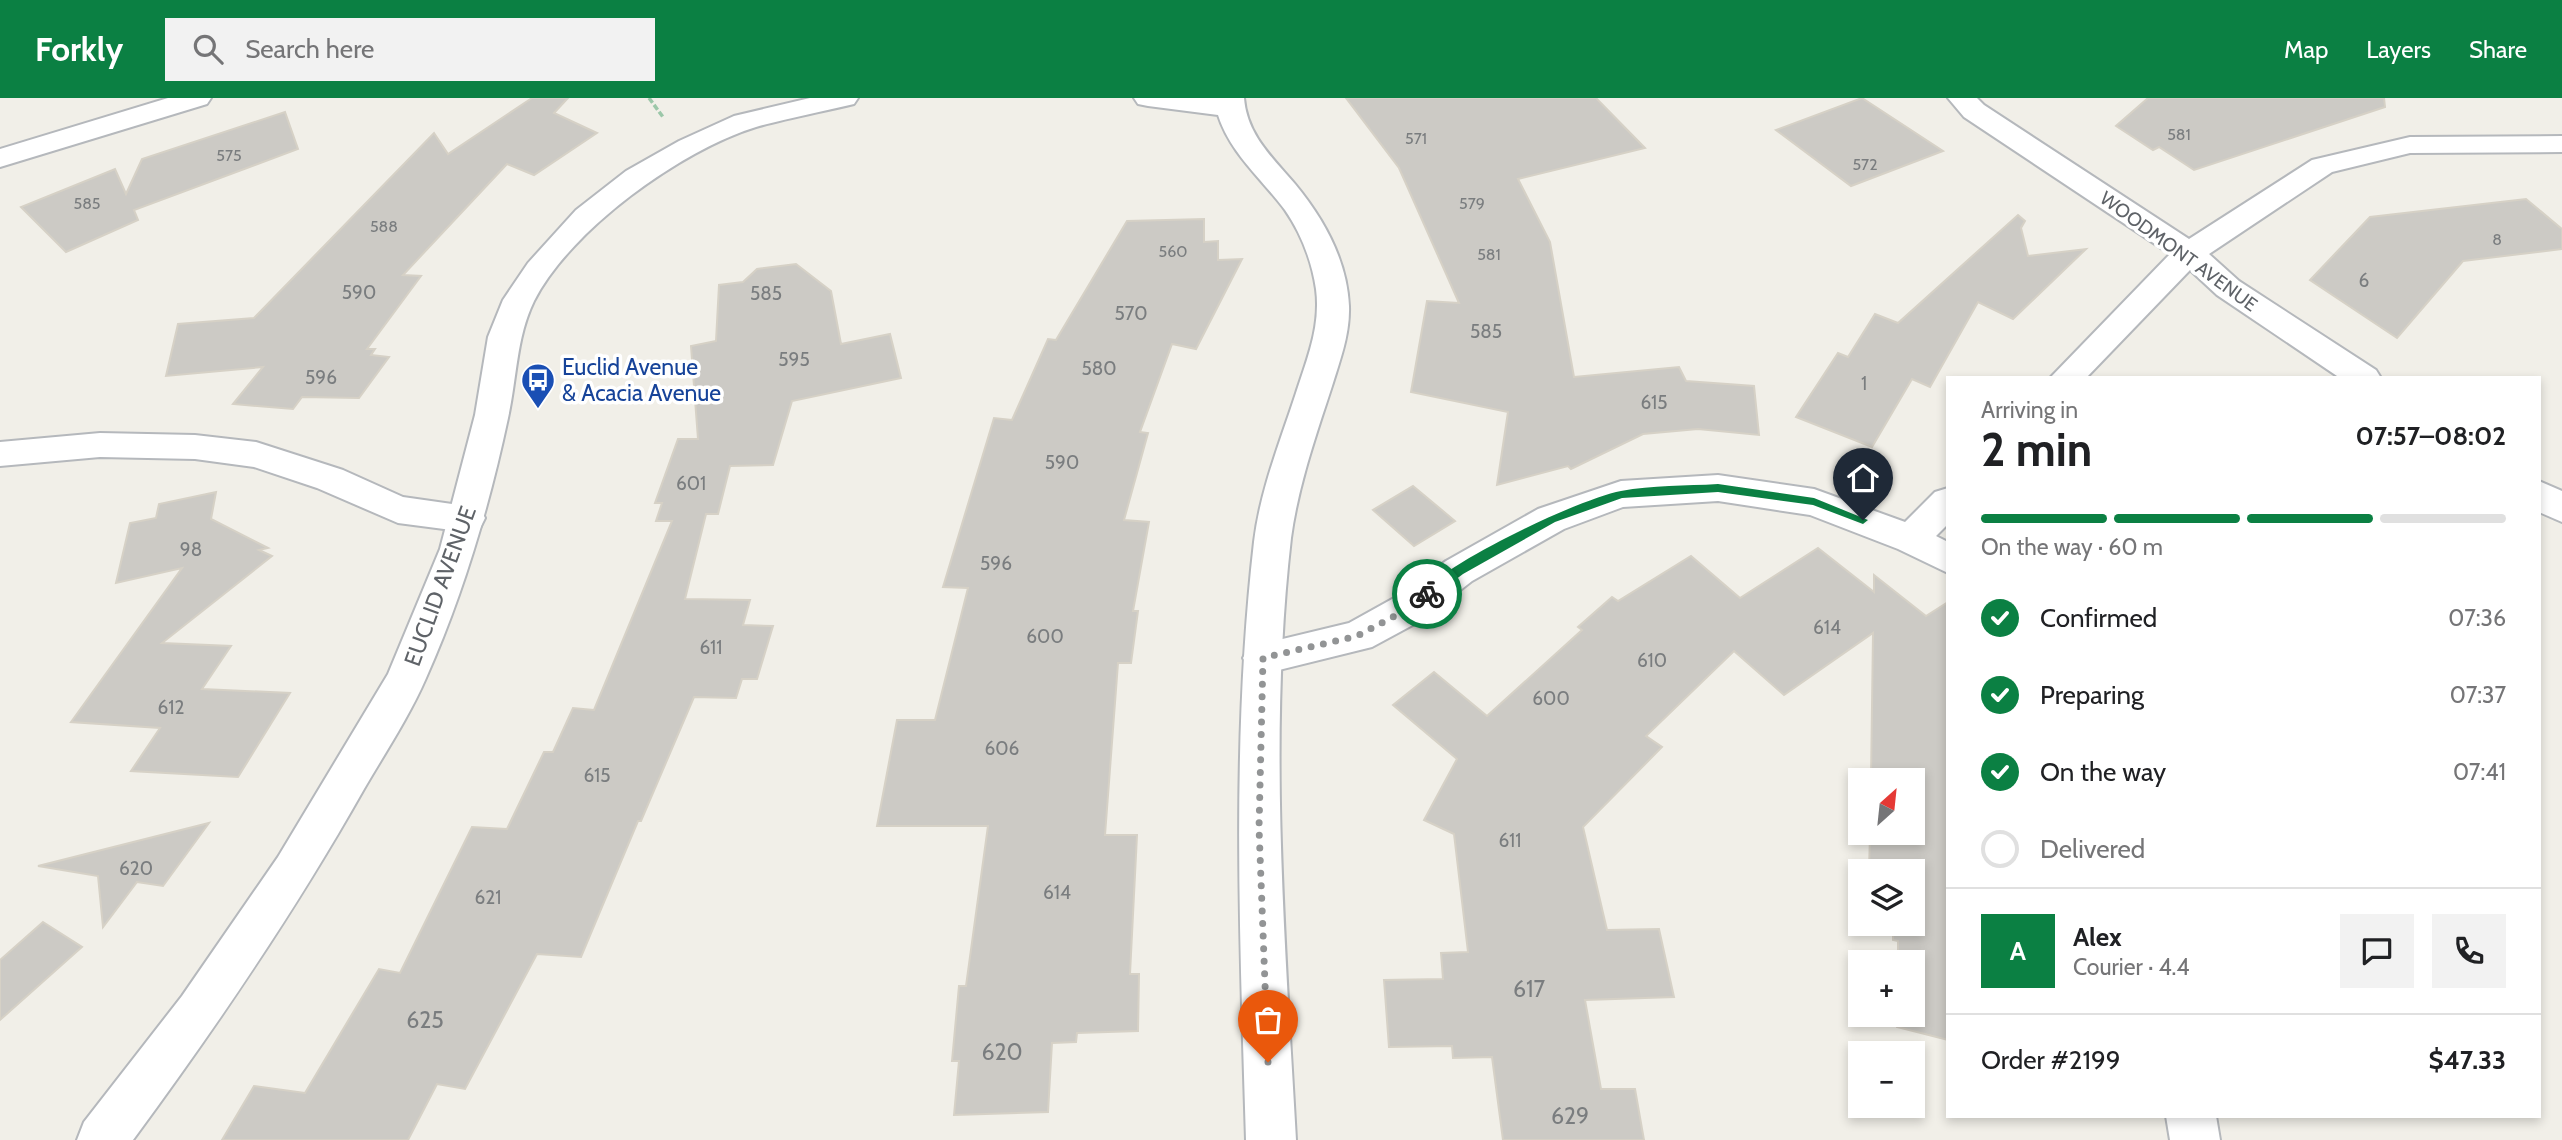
<!DOCTYPE html>
<meta charset="utf-8">
<style>
:root{--surface:#fff;--page:#f2f2f2;--text:#202124;--muted:#757577;--line:#e0e0e0;--accent:#0b8043}
body{margin:0;font-family:Cabin,sans-serif;background:var(--page);color:var(--text);height:100vh;display:flex;flex-direction:column;font-size:26px;white-space:nowrap}
*{box-sizing:border-box;margin:0}
p{font-size:23px;color:var(--muted)}
.icon{flex:none;width:38px;height:38px;fill:none;stroke:currentColor;stroke-width:2;stroke-linecap:round;stroke-linejoin:round}
.map{position:relative;flex:1;overflow:hidden}
.panel{position:absolute;left:1946px;top:278px;width:595px;height:742px;display:flex;flex-direction:column;background:var(--surface);border-radius:0px;box-shadow:0 4px 10px #0003}
.panel>*{flex:none}
.needle{width:46px;rotate:27deg}
.buttons{position:absolute;left:1848px;top:670px;display:grid;gap:14px}
.buttons a{display:grid;place-items:center;width:77px;height:77px;border-radius:0px;background:var(--surface);box-shadow:0 4px 10px #0003;font-size:35px}
.pin{position:absolute;display:grid;place-items:center;width:60px;height:60px;color:#fff;margin:-72px -30px;border-radius:50% 50% 50% 0;rotate:-45deg;box-shadow:0 0 7px #0007}
.pin .icon{rotate:45deg}
.courier{position:absolute;display:grid;place-items:center;width:70px;height:70px;margin:-35px;border:5px solid #0b8043;border-radius:50%;background:#fff;color:#222;box-shadow:0 2px 9px #0007}
.summary em{font-style:normal;font-weight:700}
.summary div{display:flex;flex-direction:column-reverse}
.summary{display:flex;align-items:center;justify-content:space-between;height:119px;padding:0 35px}
h1{font-size:46px;font-weight:700;line-height:52px}
.bar{display:grid;grid-template-columns:repeat(4,1fr);gap:10px 7px;align-content:center;height:84px;padding:0 35px}
.bar i{height:9px;border-radius:5px;background:var(--line)}
.bar .active{background:var(--accent)}
.bar p{grid-column:span 4}
.line{display:flex;align-items:center;gap:18px;padding:0 35px;border-top:2px solid var(--line)}
.line div{flex:1}
.round{display:grid;place-items:center;flex:none;width:74px;height:74px;border-radius:0px;background:var(--page)}
ol{padding:0 35px;list-style:none}
li{display:flex;align-items:center;gap:21px;height:77px}
li p{margin-inline-start:auto}
li .icon{padding:7px;border-radius:50%;background:var(--accent);color:#fff;stroke-width:4}
li:last-child{color:var(--muted)}
li i{width:38px;height:38px;border:4px solid var(--line);border-radius:50%}
header{display:flex;align-items:center;gap:42px;box-sizing:border-box;height:98px;padding:0 35px;background:var(--accent);color:#fff}
header strong{font-size:33px}
nav{display:flex;gap:38px;margin-inline-start:auto;font-size:24px}
.search{width:490px;height:63px;background:var(--page);display:flex;align-items:center;gap:18px;box-sizing:border-box;padding:0 24px;border-radius:0px;color:var(--muted);font-size:26px}
.map>svg:first-child{display:block}
.building{fill:#cccac5;stroke:#d6d1c6;stroke-width:2}
.lines{fill:none;stroke-linecap:round;stroke-linejoin:round}
.minor-casing{stroke:#b5b8bc;stroke-width:4}
.tertiary-casing{stroke:#b5b8bc;stroke-width:4}
.path{stroke:#9cc7a9;stroke-width:3.5;stroke-dasharray:6 2.5;stroke-linecap:butt}
.minor{fill:#fff;fill-rule:evenodd}
.tertiary{fill:#fff;fill-rule:evenodd}
.route{fill:#0b8043}
.done{stroke:#929495;stroke-width:7;stroke-dasharray:0 12.6}
.labels{text-anchor:middle;stroke-width:7;stroke-linejoin:round;paint-order:stroke}
.far-number-label{font-size:16px;fill:#7a7d7f}
.far-street-label{font-size:19px;fill:#5f6368;stroke:#fff}
.number-label{font-size:19px;fill:#7a7d7f}
.transit-label{font-size:23px;fill:#164399;stroke:#fff;text-anchor:start}
.street-label{font-size:23px;fill:#5f6368;stroke:#fff}
.near-number-label{font-size:23px;fill:#7a7d7f}
</style>
<header>
<strong>Forkly</strong>
<div class="search"><svg class="icon" aria-label="search" viewBox="0 0 24 24"><circle cx="10" cy="10" r="6"/><path d="M15 15l6 6"/></svg>Search here</div>
<nav><a>Map</a><a>Layers</a><a>Share</a></nav>
</header>
<div class="map">
<svg width="2562" height="1042" viewBox="0 0 2562 1042">
<rect width="100%" height="100%" fill="#f1efe8"/>
<!-- building -->
<g class="building">
<path d="M 532,0 L 568,0 L 554,15 L 597,35 L 534,77 L 507,66 L 403,177 L 421,178 L 367,251 L 375,251 L 371,257 L 389,259 L 359,300 L 302,299 L 293,311 L 233,306 L 263,269 L 166,278 L 178,226 L 254,220 L 434,35 L 448,56 Z"/>
<path d="M 1346,0 L 1596,0 L 1645,50 L 1518,81 L 1550,144 L 1574,279 L 1679,269 L 1686,283 L 1754,288 L 1759,337 L 1698,331 L 1643,336 L 1571,371 L 1568,368 L 1497,387 L 1508,314 L 1411,294 L 1427,203 L 1459,205 L 1399,70 Z"/>
<path d="M 1862,0 L 1943,53 L 1851,88 L 1776,32 Z"/>
<path d="M 2148,0 L 2384,0 L 2385,9 L 2194,72 L 2159,49 L 2153,52 L 2116,28 Z"/>
<path d="M 285,14 L 298,51 L 134,112 L 138,122 L 66,154 L 21,109 L 115,71 L 126,96 L 142,61 Z"/>
<path d="M 2526,101 L 2562,131 L 2562,151 L 2463,163 L 2397,240 L 2310,182 L 2370,119 Z"/>
<path d="M 2018,117 L 2025,123 L 2021,130 L 2028,158 L 2086,151 L 2013,221 L 1978,204 L 1930,289 L 1912,281 L 1872,349 L 1796,319 L 1838,255 L 1848,259 L 1875,216 L 1898,225 Z"/>
<path d="M 1204,121 L 1204,144 L 1218,143 L 1218,162 L 1242,161 L 1196,251 L 1172,246 L 1140,334 L 1148,335 L 1124,422 L 1149,424 L 1133,513 L 1138,513 L 1131,565 L 1118,565 L 1105,737 L 1137,737 L 1130,876 L 1139,876 L 1138,933 L 1077,935 L 1076,944 L 1052,945 L 1048,1014 L 954,1017 L 959,963 L 952,963 L 959,888 L 966,888 L 988,728 L 877,728 L 897,622 L 935,622 L 968,490 L 943,489 L 994,320 L 1012,322 L 1048,241 L 1056,242 L 1127,123 Z"/>
<path d="M 796,166 L 831,193 L 841,246 L 890,236 L 901,280 L 792,303 L 773,367 L 730,368 L 718,416 L 706,416 L 685,501 L 750,502 L 743,527 L 773,528 L 757,581 L 742,581 L 736,600 L 694,599 L 641,723 L 638,723 L 581,859 L 537,856 L 465,991 L 437,986 L 408,1042 L 222,1042 L 254,988 L 305,995 L 379,871 L 400,875 L 472,729 L 507,731 L 544,654 L 553,654 L 573,610 L 594,612 L 672,423 L 656,423 L 662,405 L 655,405 L 678,341 L 698,341 L 691,248 L 716,243 L 719,187 L 743,184 L 757,171 Z"/>
<path d="M 1413,388 L 1455,423 L 1414,448 L 1373,412 Z"/>
<path d="M 216,394 L 211,421 L 268,450 L 259,452 L 272,458 L 162,545 L 231,548 L 202,591 L 290,595 L 238,679 L 131,673 L 160,630 L 71,624 L 182,470 L 116,485 L 130,425 L 156,420 L 159,406 Z"/>
<path d="M 1818,450 L 1874,494 L 1874,477 L 1926,518 L 1948,504 L 1948,942 L 1897,929 L 1897,917 L 1913,917 L 1913,864 L 1898,864 L 1898,843 L 1893,842 L 1893,826 L 1913,826 L 1913,774 L 1869,774 L 1870,735 L 1913,735 L 1913,682 L 1871,682 L 1873,535 L 1784,597 L 1734,553 L 1646,638 L 1662,649 L 1583,729 L 1607,832 L 1659,831 L 1674,899 L 1585,902 L 1601,991 L 1635,991 L 1644,1042 L 1503,1042 L 1492,959 L 1453,960 L 1452,948 L 1389,949 L 1384,882 L 1443,881 L 1441,855 L 1468,854 L 1454,736 L 1424,722 L 1457,661 L 1393,607 L 1434,574 L 1487,618 L 1582,532 L 1578,529 L 1612,499 L 1618,503 L 1691,458 L 1740,500 Z"/>
<path d="M 209,725 L 163,788 L 137,784 L 103,829 L 98,778 L 38,768 Z"/>
<path d="M 43,824 L 82,849 L 0,922 L 0,862 Z"/>
</g>
<g class="lines">
<!-- minor casing -->
<g class="minor-casing">
<g id="minor">
<path d="M 168,0 L 211,0 L 207,6 L 0,69 L 0,51 Z"/>
<path d="M 1948,0 L 1977,0 L 1984,7 L 2189,141 L 2312,62 L 2410,39 L 2562,38 L 2562,54 L 2410,55 L 2332,74 L 2209,156 L 2239,183 L 2376,272 L 2381,280 L 2340,280 L 2217,197 L 2190,172 L 2086,280 L 2050,280 L 2170,156 L 1964,19 Z"/>
<path d="M 100,335 L 195,337 L 256,344 L 343,372 L 403,399 L 480,410 L 485,420 L 480,430 L 467,434 L 398,425 L 317,390 L 254,369 L 195,361 L 100,359 L 0,368 L 0,344 Z"/>
<path d="M 1718,377 L 1814,391 L 1905,424 L 1935,394 L 1948,390 L 1948,426 L 1936,438 L 1948,444 L 1948,475 L 1898,451 L 1810,417 L 1718,403 L 1623,409 L 1564,431 L 1472,483 L 1422,522 L 1372,549 L 1263,576 L 1249,571 L 1243,560 L 1249,549 L 1349,525 L 1394,500 L 1446,463 L 1538,411 L 1621,383 Z"/>
<path d="M 2539,383 L 2562,393 L 2562,424 L 2539,414 Z"/>
<path d="M 2166,1018 L 2216,1018 L 2220,1042 L 2170,1042 Z"/>
</g>
</g>
<!-- tertiary casing -->
<g class="tertiary-casing">
<g id="tertiary">
<path d="M 810,0 L 858,0 L 854,6 C 821,14 788,20 756,29 C 681,52 570,132 534,203 C 516,240 517,280 508,320 C 489,409 463,497 426,580 C 409,619 385,655 364,691 C 294,815 217,928 133,1042 L 77,1042 L 84,1024 L 182,898 L 278,759 L 388,576 L 440,451 L 475,317 L 488,239 L 503,202 L 528,165 L 576,112 L 626,73 L 679,43 L 734,18 Z"/>
<path d="M 1134,0 L 1244,0 C 1247,37 1272,59 1295,86 C 1324,121 1347,163 1349,208 C 1350,236 1340,262 1332,288 C 1316,337 1298,388 1291,440 C 1268,639 1285,842 1296,1042 L 1246,1042 C 1240,842 1231,643 1254,444 C 1260,393 1280,344 1296,295 C 1307,261 1321,228 1316,191 C 1312,164 1301,135 1285,112 C 1262,81 1230,55 1218,17 L 1148,8 L 1138,6 Z"/>
</g>
</g>
<!-- path -->
<path class="path" d="M 649,0 L 663,19"/>
<!-- minor -->
<use href="#minor" class="minor"/>
<!-- tertiary -->
<use href="#tertiary" class="tertiary"/>
</g>
<!-- route -->
<path class="route" d="M 1718,386 L 1814,400 L 1868,422 L 1863,426 L 1813,407 L 1718,394 L 1622,400 L 1555,424 L 1463,476 L 1431,500 L 1427,501 L 1421,496 C 1446,464 1579,401 1621,393 C 1652,387 1686,388 1718,386 Z"/>
<g class="lines">
<!-- done -->
<path class="done" d="M 1268,964 L 1259,730 L 1263,560 L 1357,538 L 1408,511 L 1427,496"/>
</g>
<!-- icons -->
<defs>
<g id="bus-pin" transform="scale(1.75)"><path d="M0 17L-7.5 6A9.5 9.5 0 1 1 7.5 6Z" fill="#1a4fb4" stroke="#fff"/><path d="M-5-6H5V4H4V6H2V4H-2V6H-4V4H-5ZM-3.5-4V0h7V-4ZM-3.5 1.2v1.5H-2V1.2ZM2 1.2v1.5H3.5V1.2Z" fill="#fff"/></g>
</defs>
<g fill-rule="evenodd">
<use href="#bus-pin" x="538" y="282"/>
</g>
<g class="labels">
<!-- far-number labels -->
<g class="far-number-label">
<text x="2179" y="42">581</text>
<text x="1416" y="46">571</text>
<text x="229" y="63">575</text>
<text x="1865" y="72">572</text>
<text x="87" y="111">585</text>
<text x="1472" y="111">579</text>
<text x="384" y="134">588</text>
<text x="2497" y="147">8</text>
<text x="1173" y="159">560</text>
<text x="1489" y="162">581</text>
</g>
<!-- far-street labels -->
<g class="far-street-label">
<text transform="translate(2179 153) rotate(36)" y="7">WOODMONT AVENUE</text>
</g>
<!-- number labels -->
<g class="number-label">
<text x="2364" y="189">6</text>
<text x="359" y="201">590</text>
<text x="766" y="202">585</text>
<text x="1131" y="222">570</text>
<text x="1486" y="240">585</text>
<text x="794" y="268">595</text>
<text x="1099" y="277">580</text>
<text x="321" y="286">596</text>
<text x="1864" y="292">1</text>
<text x="1654" y="311">615</text>
<text x="1062" y="371">590</text>
<text x="691" y="392">601</text>
<text x="191" y="458">98</text>
<text x="996" y="472">596</text>
<text x="1827" y="536">614</text>
<text x="1045" y="545">600</text>
<text x="711" y="556">611</text>
<text x="1652" y="569">610</text>
<text x="1551" y="607">600</text>
<text x="171" y="616">612</text>
<text x="1002" y="657">606</text>
<text x="597" y="684">615</text>
<text x="1510" y="749">611</text>
<text x="136" y="777">620</text>
<text x="1057" y="801">614</text>
<text x="488" y="806">621</text>
</g>
<!-- transit labels -->
<g class="transit-label">
<text x="562" y="277">Euclid Avenue<tspan x="562" dy="26">&amp; Acacia Avenue</tspan></text>
</g>
<!-- street labels -->
<g class="street-label">
<text transform="translate(440 488) rotate(-70)" y="8">EUCLID AVENUE</text>
</g>
<!-- near-number labels -->
<g class="near-number-label">
<text x="1529" y="899">617</text>
<text x="425" y="930">625</text>
<text x="1002" y="962">620</text>
<text x="1570" y="1026">629</text>
</g>
</g>
</svg>
<div class="buttons">
<a><svg class="needle" viewBox="-14 -14 28 28"><path d="M0-13l5 13h-10z" fill="#e53935"/><path d="M0 13l5-13h-10z" fill="#757577"/></svg></a>
<a><svg class="icon" aria-label="layers" viewBox="0 0 24 24"><path d="M12 4l9 5-9 5-9-5zM3 14l9 5 9-5"/></svg></a>
<a>+</a>
<a>−</a>
</div>
<div class="pin" style="left:1268px;top:964px;background:#ea580c"><svg class="icon" aria-label="bag" viewBox="0 0 24 24"><path d="M5 8h14l-1 12H6zM9 8a3 3 0 0 1 6 0"/></svg></div>
<div class="pin" style="left:1863px;top:422px;background:#1f2937"><svg class="icon" aria-label="home" viewBox="0 0 24 24"><path d="M3 11l9-7 9 7M6 9v11h12V9"/></svg></div>
<div class="courier" style="left:1427px;top:496px"><svg class="icon" aria-label="bike" viewBox="0 0 24 24"><circle cx="6" cy="16" r="4"/><circle cx="18" cy="16" r="4"/><path d="M6 16l4-8h5l3 8M10 8l3 8H6M13 5h3"/></svg></div>
<section class="panel">
<div class="summary"><div><h1>2 min</h1><p>Arriving in</p></div><em>07:57–08:02</em></div>
<div class="bar"><i class="active"></i><i class="active"></i><i class="active"></i><i></i><p>On the way · 60 m</p></div>
<ol>
<li><svg class="icon" aria-label="check" viewBox="0 0 24 24"><path d="M5 12l5 5 9-10"/></svg>Confirmed<p>07:36</p></li>
<li><svg class="icon" aria-label="check" viewBox="0 0 24 24"><path d="M5 12l5 5 9-10"/></svg>Preparing<p>07:37</p></li>
<li><svg class="icon" aria-label="check" viewBox="0 0 24 24"><path d="M5 12l5 5 9-10"/></svg>On the way<p>07:41</p></li>
<li><i></i>Delivered</li>
</ol>
<div class="line" style="height:126px"><b class="round" style="background:var(--accent);color:#fff">A</b><div><b>Alex</b><p>Courier · 4.4</p></div><a class="round"><svg class="icon" aria-label="chat" viewBox="0 0 24 24"><path d="M4 5h16v11H9l-5 4z"/></svg></a><a class="round"><svg class="icon" aria-label="phone" viewBox="0 0 24 24"><path d="M5 4h4l2 5-3 2q2 4 5 5l2-3 5 2v4C11 20 4 13 5 4z"/></svg></a></div>
<div class="line" style="height:91px"><div>Order #2199</div><b>$47.33</b></div>
</section>
</div>
